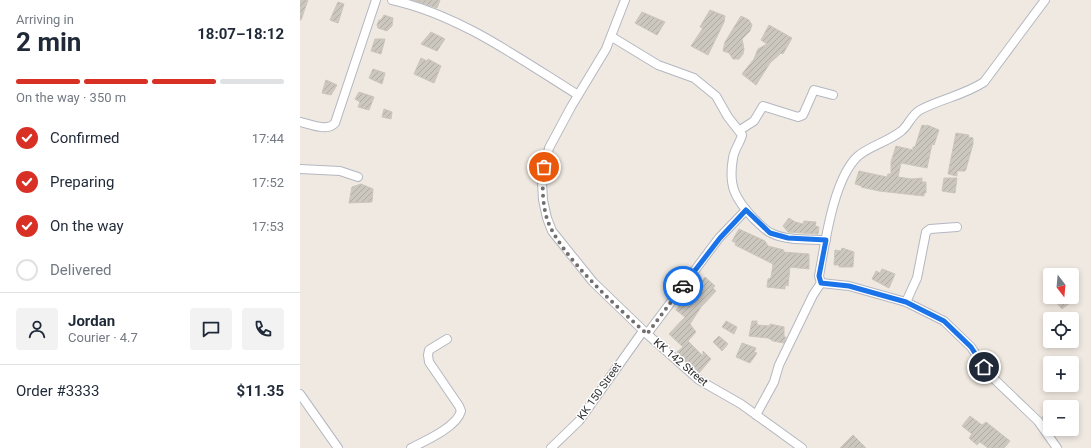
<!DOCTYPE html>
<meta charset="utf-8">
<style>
:root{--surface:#fff;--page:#f2f2f3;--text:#1f2937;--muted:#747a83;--line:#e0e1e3;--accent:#d93025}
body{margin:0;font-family:Roboto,sans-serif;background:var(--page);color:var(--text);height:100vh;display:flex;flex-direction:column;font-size:15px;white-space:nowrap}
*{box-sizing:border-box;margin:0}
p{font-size:13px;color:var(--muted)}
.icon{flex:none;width:22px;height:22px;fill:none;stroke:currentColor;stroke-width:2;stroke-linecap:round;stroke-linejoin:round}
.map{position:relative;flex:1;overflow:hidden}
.sheet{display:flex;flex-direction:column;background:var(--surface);width:300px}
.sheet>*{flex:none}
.needle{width:26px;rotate:164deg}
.controls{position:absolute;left:743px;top:268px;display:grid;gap:8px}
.controls a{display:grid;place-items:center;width:36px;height:36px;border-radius:4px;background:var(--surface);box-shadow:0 2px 6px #0003;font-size:20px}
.pin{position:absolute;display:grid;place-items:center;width:34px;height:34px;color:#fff;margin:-17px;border:2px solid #fff;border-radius:50%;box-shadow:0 1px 4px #0007}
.courier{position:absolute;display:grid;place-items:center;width:40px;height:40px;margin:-20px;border:3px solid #1a73e8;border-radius:50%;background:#fff;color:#222;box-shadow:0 1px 5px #0007}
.summary em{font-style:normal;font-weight:700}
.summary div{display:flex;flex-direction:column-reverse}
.summary{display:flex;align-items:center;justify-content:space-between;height:68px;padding:0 16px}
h1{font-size:26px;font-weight:700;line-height:30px}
.bar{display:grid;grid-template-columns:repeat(4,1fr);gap:6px 4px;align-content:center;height:48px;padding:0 16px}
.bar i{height:5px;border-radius:3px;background:var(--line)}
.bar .current{background:var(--accent)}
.bar p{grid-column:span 4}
.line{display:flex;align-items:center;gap:10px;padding:0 16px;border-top:1px solid var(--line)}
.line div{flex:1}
.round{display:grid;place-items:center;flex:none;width:42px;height:42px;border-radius:4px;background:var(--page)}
ol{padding:0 16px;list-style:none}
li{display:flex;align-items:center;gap:12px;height:44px}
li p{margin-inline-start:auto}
li .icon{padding:4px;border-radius:50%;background:var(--accent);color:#fff;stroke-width:4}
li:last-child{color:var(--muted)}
li i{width:22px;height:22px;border:2px solid var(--line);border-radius:50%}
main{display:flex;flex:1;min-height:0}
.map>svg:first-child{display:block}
.building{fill:url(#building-hatch);stroke:#cbc5ba}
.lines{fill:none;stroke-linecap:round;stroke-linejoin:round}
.street-casing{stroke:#b4b7c1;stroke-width:10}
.street{stroke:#fff;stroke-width:8}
.done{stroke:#726f6d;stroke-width:4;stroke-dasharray:0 7.2}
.route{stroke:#1a73e8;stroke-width:5}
.labels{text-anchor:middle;stroke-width:3;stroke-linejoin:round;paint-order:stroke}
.street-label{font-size:11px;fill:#2e2e2e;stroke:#fff}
</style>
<main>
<section class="sheet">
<div class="summary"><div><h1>2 min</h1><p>Arriving in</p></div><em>18:07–18:12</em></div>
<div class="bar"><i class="current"></i><i class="current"></i><i class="current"></i><i></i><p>On the way · 350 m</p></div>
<ol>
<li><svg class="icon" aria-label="check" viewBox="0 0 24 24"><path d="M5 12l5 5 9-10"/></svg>Confirmed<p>17:44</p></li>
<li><svg class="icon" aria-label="check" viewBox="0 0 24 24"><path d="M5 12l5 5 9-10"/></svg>Preparing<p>17:52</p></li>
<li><svg class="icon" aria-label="check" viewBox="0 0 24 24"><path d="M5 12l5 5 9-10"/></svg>On the way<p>17:53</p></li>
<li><i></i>Delivered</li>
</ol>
<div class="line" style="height:72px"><a class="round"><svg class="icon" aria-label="person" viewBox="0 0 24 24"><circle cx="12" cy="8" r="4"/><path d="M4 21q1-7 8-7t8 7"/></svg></a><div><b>Jordan</b><p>Courier · 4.7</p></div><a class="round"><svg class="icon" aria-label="chat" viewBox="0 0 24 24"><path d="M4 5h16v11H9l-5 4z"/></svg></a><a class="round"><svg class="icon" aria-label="phone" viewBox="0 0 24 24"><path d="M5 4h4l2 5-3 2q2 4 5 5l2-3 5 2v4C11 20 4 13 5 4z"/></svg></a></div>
<div class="line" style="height:52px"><div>Order #3333</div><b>$11.35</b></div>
</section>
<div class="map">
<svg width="791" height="448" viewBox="0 0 791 448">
<defs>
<pattern id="building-hatch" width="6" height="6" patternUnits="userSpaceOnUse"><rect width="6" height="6" fill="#cbc7bf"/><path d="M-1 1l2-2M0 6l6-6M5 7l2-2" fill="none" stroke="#afaba4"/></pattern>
</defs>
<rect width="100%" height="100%" fill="#efe9e1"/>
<!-- building -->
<g class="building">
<path d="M 0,0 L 8,0 L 1,20 L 0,20 Z"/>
<path d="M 113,0 L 140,0 L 137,8 Z"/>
<path d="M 38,2 L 44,4 L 38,23 L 30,20 Z"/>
<path d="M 410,10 L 425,16 L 424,22 L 408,55 L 391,46 L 403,28 L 400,27 Z"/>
<path d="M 342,12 L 365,22 L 357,35 L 335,23 Z"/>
<path d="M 84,15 L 93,18 L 92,26 L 87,31 L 78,28 L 77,25 L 79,20 L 81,20 Z"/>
<path d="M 441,16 L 449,20 L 452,25 L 450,31 L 442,39 L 444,49 L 443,54 L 439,59 L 433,59 L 429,53 L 423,51 L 425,42 Z"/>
<path d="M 469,25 L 492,38 L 483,54 L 481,53 L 470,63 L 456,85 L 442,74 L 454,59 L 458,49 L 467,44 L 461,40 Z"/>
<path d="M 131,32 L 145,39 L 137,51 L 121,44 Z"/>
<path d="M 75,39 L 85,39 L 81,54 L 71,51 Z"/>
<path d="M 121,58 L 127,61 L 128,59 L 141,66 L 134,83 L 114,74 Z"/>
<path d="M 73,69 L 85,73 L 82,84 L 69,78 Z"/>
<path d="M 26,80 L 37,85 L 31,95 L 22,93 Z"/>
<path d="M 59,92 L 74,97 L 69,110 L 58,107 L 60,102 L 55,99 Z"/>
<path d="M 84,109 L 92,112 L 91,119 L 82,117 Z"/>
<path d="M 622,125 L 626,126 L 627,125 L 639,130 L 634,145 L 632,144 L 627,168 L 601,163 L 598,177 L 612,179 L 622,178 L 622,182 L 626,182 L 626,193 L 624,193 L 624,196 L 579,191 L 561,187 L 562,186 L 555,184 L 559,171 L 587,177 L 588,174 L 591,174 L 591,162 L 596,146 L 613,150 L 613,147 L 615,147 Z"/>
<path d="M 656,133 L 669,135 L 668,137 L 673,138 L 673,144 L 666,169 L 665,171 L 657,171 L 657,176 L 648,174 Z"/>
<path d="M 644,178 L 657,178 L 655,193 L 642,191 Z"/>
<path d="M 61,184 L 73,189 L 72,202 L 49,203 L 52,187 Z"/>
<path d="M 489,218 L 495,222 L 503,224 L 504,221 L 516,222 L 515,226 L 519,227 L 518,234 L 488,232 L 483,226 Z"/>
<path d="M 439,229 L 465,241 L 468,246 L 484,250 L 483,252 L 509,254 L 509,269 L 490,267 L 488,286 L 485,285 L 485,289 L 467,287 L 468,279 L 471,278 L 473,264 L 435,245 L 436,243 L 432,241 Z"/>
<path d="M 542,248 L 554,252 L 553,267 L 539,267 L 539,265 L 534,265 L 535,250 L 541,251 Z"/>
<path d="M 582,269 L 595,274 L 589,288 L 572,279 L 576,271 L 580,273 Z"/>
<path d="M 405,277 L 415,286 L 413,288 L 416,291 L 401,307 L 390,324 L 396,332 L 388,341 L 403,356 L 403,351 L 411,359 L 399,373 L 389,361 L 388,363 L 377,352 L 383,347 L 369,334 L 385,317 L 376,310 L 391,290 L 400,280 L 402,281 Z"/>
<path d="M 763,297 L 770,303 L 762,309 L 756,302 Z"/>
<path d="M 426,321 L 437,327 L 434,334 L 422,327 Z"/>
<path d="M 452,321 L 457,321 L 457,325 L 470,326 L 470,324 L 484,327 L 484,337 L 486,337 L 484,343 L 473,341 L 468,338 L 449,336 Z"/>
<path d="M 419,336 L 428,344 L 422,351 L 413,342 Z"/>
<path d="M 442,343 L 456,348 L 454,352 L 457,353 L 450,363 L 436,357 Z"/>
<path d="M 750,412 L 750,428 L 742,417 Z"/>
<path d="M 670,416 L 682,425 L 686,422 L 710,441 L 704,448 L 688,448 L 680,442 L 677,445 L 669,438 L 672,434 L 662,426 Z"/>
<path d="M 553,435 L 566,448 L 540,448 Z"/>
</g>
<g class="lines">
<!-- street casing -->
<g class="street-casing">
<g id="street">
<path d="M 92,0 C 160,15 220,59 278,95"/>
<path d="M 325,0 L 306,49 L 271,107 L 249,148 L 242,182 L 243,200 L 247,218 L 252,231 L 293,282 L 347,334 L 399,380 L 441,404 L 502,448"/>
<path d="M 312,37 L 358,65 L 394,78 L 416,96 L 428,117 L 442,135 C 440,143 434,150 433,158 C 428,186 435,199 454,219 C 459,223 464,230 471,233 C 487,241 508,239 526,240"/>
<path d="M 0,122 C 10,124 27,132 35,123 L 76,0"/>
<path d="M 440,130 L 454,121 L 463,106 L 498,117 L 503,115 L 514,90 L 533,95"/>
<path d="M 0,169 L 40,171 L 58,177"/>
<path d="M 521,283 L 519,276 C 525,244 533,179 558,156 C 570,146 587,142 600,132 C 608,127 611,115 620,110 C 640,99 665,95 684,82 L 745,0"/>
<path d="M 521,283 L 549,286 L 606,302 L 644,321 L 671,347 L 690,375 L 738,421 L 757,448"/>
<path d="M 606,302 L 617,278 L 626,232 L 630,229 L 657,227"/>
<path d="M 347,334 L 419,238 L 446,210"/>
<path d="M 0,394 L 38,448"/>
<path d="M 456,415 L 474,382 L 479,365 L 513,295 L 521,283"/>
<path d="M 111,448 C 125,441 157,427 161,411 L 159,406 L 129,362 L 128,355 L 129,350 L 147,339"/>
<path d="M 251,448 L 279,421 L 343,331"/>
</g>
</g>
<!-- street -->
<use href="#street" class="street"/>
</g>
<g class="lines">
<!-- done -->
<path class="done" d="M 244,167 C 242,184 242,202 247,219 C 259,255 318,308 347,334 L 383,286"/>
<!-- route -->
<path class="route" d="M 383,286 L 420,238 L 446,210 L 470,233 L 488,238 L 526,240 L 519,276 L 521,283 L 549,286 L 606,302 L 644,321 L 671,347 L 684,367"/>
</g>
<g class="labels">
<!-- street labels -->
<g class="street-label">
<text transform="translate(381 362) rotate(40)" y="4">KK 142 Street</text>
<text transform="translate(299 391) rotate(-55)" y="4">KK 150 Street</text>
</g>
</g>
</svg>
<div class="controls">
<a><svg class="needle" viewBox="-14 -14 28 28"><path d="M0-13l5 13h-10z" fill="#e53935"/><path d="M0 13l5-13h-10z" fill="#747a83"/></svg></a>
<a><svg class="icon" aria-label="locate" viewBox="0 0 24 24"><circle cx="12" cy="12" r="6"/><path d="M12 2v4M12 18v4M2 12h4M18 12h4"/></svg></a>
<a>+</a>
<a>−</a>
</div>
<div class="pin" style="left:244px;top:167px;background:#ea580c"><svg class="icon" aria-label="bag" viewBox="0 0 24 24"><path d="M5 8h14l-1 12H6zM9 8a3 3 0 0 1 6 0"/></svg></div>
<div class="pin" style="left:684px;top:367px;background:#1f2937"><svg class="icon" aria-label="home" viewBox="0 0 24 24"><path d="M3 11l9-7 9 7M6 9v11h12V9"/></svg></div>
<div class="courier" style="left:383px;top:286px"><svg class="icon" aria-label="car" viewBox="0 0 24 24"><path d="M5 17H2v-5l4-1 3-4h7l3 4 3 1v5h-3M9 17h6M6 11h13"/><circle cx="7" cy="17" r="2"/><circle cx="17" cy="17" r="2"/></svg></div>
</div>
</main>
